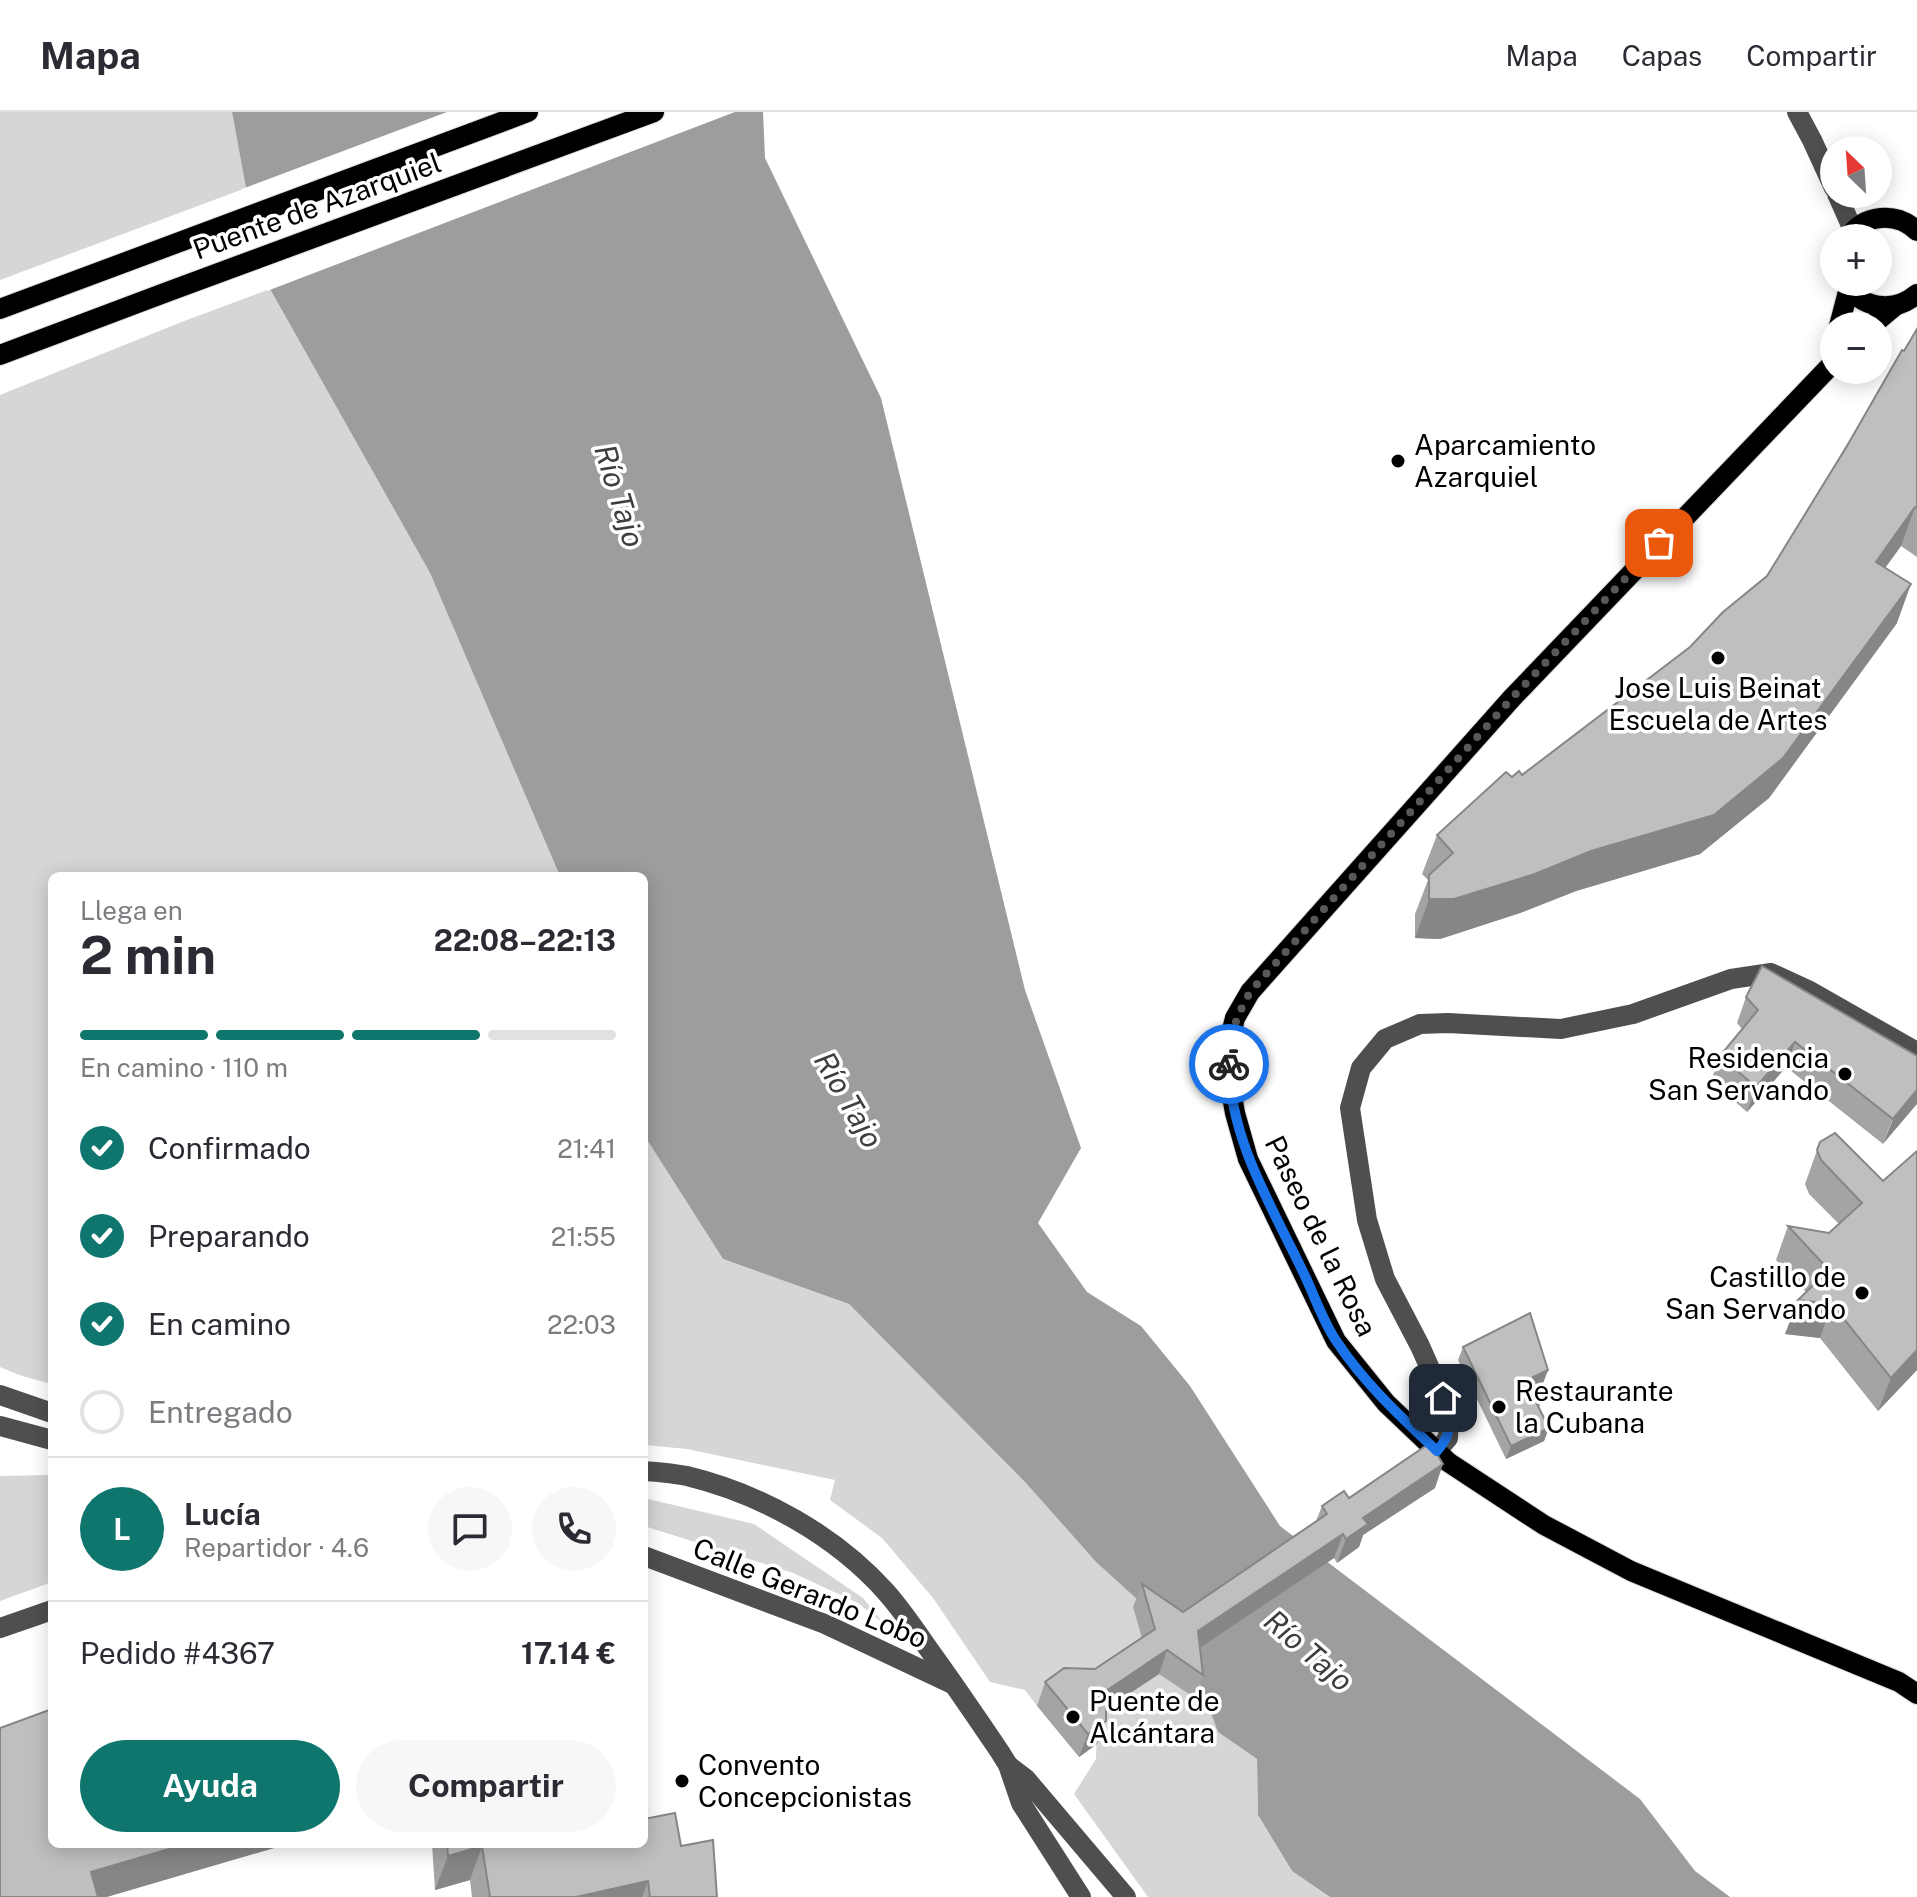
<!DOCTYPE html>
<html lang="es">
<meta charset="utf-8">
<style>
:root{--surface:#fff;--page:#f7f7f7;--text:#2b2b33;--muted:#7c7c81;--line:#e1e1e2;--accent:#0f766e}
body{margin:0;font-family:"Public Sans",sans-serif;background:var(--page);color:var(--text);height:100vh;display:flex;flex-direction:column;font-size:30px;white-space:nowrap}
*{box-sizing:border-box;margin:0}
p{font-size:26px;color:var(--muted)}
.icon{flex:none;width:44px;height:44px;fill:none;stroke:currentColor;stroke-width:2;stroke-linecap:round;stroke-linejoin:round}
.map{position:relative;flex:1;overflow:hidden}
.drawer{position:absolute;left:48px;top:760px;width:600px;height:976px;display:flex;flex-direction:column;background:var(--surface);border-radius:12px;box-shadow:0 4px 20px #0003}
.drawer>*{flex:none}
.needle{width:52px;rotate:335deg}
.controls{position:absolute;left:1820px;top:24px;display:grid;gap:16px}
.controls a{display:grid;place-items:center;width:72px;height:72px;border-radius:50%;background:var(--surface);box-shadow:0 4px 20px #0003;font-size:40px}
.pin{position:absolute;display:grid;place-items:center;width:68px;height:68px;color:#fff;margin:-34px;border-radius:16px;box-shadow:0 4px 12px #0006}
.courier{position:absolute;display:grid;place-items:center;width:80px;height:80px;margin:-40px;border:6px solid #1a73e8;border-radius:50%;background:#fff;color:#222;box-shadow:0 2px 10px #0007}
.headline em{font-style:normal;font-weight:700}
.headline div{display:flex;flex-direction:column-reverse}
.headline{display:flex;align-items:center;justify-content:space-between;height:136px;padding:0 32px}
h1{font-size:52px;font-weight:700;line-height:60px}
.bar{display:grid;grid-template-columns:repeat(4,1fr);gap:12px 8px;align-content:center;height:96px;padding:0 32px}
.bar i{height:10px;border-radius:6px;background:var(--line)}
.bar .on{background:var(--accent)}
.bar p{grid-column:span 4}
.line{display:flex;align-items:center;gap:20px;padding:0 32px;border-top:2px solid var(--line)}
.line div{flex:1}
.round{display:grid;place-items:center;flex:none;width:84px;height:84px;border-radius:42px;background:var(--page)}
ol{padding:0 32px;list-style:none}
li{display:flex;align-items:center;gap:24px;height:88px}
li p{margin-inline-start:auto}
li .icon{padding:8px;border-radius:50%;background:var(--accent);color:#fff;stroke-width:4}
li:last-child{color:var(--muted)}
li i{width:44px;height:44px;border:4px solid var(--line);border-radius:50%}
.button{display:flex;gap:16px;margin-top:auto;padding:16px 32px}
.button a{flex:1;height:92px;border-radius:48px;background:var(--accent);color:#fff;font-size:32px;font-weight:700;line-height:92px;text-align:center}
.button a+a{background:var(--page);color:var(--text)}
header{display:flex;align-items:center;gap:48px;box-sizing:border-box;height:112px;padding:0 40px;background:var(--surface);border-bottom:2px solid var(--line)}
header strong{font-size:38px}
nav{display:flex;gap:44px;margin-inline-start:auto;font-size:28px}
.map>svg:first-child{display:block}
.green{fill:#d6d6d6}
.water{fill:#9d9d9d}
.pier{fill:#fff}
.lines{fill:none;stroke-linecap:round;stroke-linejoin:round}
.major-casing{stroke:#dbdbdb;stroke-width:22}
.minor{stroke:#4f4f4f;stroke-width:20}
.major{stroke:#000;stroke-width:20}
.wall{fill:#a4a4a4}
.shaded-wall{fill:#868686}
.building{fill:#bfbfbf;stroke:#868686;stroke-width:2}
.done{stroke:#595959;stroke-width:8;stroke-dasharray:0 14.4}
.route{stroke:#1a73e8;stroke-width:10}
.poi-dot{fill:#000;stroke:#fff;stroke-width:3}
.labels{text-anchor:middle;stroke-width:7;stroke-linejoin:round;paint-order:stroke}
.street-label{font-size:28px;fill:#000;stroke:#fff}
.poi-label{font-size:28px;fill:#000;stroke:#fff;text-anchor:start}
.water-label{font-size:30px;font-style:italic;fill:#3e3e3e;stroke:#fff}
</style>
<header>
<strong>Mapa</strong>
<nav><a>Mapa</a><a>Capas</a><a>Compartir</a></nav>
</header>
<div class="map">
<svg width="1917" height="1785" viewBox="0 0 1917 1785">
<rect width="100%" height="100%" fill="#fff"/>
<!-- green -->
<g class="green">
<path d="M 0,0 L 232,0 L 246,76 L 0,168 Z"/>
<path d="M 270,177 L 430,461 L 560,764 L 52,764 L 52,1272 L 22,1264 L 0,1255 L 0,283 L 179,211 Z"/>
<path d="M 644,1023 L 723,1147 L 849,1192 L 1025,1370 L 1096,1450 L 1184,1530 L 1218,1620 L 1257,1647 L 1258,1703 L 1292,1759 L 1330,1785 L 1148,1785 L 1074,1682 L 1096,1647 L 1097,1609 L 1056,1580 L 1037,1594 L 1025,1578 L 990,1570 L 933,1486 L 882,1426 L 830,1388 L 835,1368 L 687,1337 L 644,1333 Z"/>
<path d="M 48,1344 L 52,1344 L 52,1470 L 0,1489 L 0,1364 L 49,1363 Z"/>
<path d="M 644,1386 L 754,1412 L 863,1486 L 884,1512 L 858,1491 L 793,1461 L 644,1414 Z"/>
</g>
<!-- water -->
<path class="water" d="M 232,0 L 763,0 L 765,46 L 881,286 L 1025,878 L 1081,1036 L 1038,1111 L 1087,1180 L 1141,1214 L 1190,1274 L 1280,1414 L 1640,1687 L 1695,1759 L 1730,1785 L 1330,1785 L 1292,1759 L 1258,1703 L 1257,1647 L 1218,1620 L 1184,1530 L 1096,1450 L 1025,1370 L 849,1192 L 723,1147 L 644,1023 L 644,764 L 560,764 L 430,461 L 270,177 L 246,76 Z"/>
<!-- pier -->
<path class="pier" d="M 447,0 L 735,0 L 267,179 L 242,77 Z"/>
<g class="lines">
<!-- major casing -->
<g class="major-casing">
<g id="major">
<path d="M 1848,126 C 1864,102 1896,99 1917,119"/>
<path d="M 1845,170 C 1861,197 1893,202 1917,182"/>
<path d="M 0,197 L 528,0"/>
<path d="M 1839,214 L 1849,176"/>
<path d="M 1871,214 L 1895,194"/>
<path d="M 0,243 L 167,180 L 654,0"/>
<path d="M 1834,250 L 1512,586 L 1250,880 L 1235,906 L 1228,934 L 1229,967 L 1235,1001 L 1248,1047 L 1336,1229 L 1386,1291 L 1448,1350 L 1544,1413 L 1631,1459 L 1899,1570 L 1917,1582"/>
</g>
</g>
<!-- minor -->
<g class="minor">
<path d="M 1797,0 L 1812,28 L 1834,76"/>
<path d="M 1837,82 L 1853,118"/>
<path d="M 0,1283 L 52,1301"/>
<path d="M 0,1314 L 52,1328"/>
<path d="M 1437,1339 L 1448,1326 L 1449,1306 L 1443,1286 L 1420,1234 L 1385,1167 L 1367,1108 L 1350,996 L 1361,956 L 1385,927 L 1420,912 L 1448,911 L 1561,917 L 1633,902 L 1731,867 L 1771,861 L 1808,878 L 1917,940"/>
<path d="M 644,1359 C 658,1360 673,1361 687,1364 C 761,1382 835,1423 886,1480 C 902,1498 916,1519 930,1539 C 954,1572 977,1606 1000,1640 L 1008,1653 L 1021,1691 L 1081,1785"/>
<path d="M 644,1444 L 825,1512 L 950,1571"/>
<path d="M 0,1516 L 52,1498"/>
<path d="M 1009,1654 L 1026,1667 L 1126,1785"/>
</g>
<!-- major -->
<use href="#major" class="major"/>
</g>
<!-- wall -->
<g class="wall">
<path d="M 1917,217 L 1917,445 L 1901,434 L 1885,456 L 1897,511 L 1769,686 L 1700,742 L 1576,779 L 1520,801 L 1440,827 L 1415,826 L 1415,802 L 1428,768 L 1422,762 L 1437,723 L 1512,665 L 1522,663 L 1690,535 L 1767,464 Z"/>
<path d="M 1746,885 L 1917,944 L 1883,1032 L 1786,955 L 1747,1000 L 1711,969 L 1720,944 L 1742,917 L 1737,911 Z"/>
<path d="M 1820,1030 L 1883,1069 L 1917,1039 L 1917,1258 L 1878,1299 L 1820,1226 L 1785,1222 L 1806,1180 L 1776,1148 L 1788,1114 L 1829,1121 L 1839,1112 L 1809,1082 L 1805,1072 Z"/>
<path d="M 1463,1235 L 1548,1258 L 1543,1271 L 1537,1274 L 1542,1285 L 1539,1295 L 1549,1316 L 1544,1329 L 1506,1347 L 1458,1248 Z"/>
<path d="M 1435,1376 L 1363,1423 L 1359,1435 L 1337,1451 L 1334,1446 L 1200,1535 L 1203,1563 L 1195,1586 L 1159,1562 L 1106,1597 L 1097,1632 L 1079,1645 L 1037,1594 L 1045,1570 L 1095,1557 L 1142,1526 L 1133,1495 L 1142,1472 L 1183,1500 L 1316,1409 L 1322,1394 L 1349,1386 Z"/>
<path d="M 432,1732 L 644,1732 L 681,1734 L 717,1785 L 472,1785 L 470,1768 L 435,1778 Z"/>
</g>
<!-- shaded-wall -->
<g class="shaded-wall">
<path d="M 1915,395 L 1901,434 L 1861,489 L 1876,450 Z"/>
<path d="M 1911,472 L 1897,511 L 1769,686 L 1700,742 L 1576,779 L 1520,801 L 1440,827 L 1415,826 L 1429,787 Z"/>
<path d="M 1795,930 L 1786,955 L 1747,1000 L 1756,975 Z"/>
<path d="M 1917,978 L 1917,992 L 1883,1032 L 1893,1007 Z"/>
<path d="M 1798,1188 L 1832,1192 L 1820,1226 L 1785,1222 Z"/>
<path d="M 1917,1238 L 1917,1258 L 1878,1299 L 1891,1266 Z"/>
<path d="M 1548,1258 L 1543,1271 L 1529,1278 L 1533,1265 Z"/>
<path d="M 1542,1285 L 1538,1298 L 1535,1288 Z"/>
<path d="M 1549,1316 L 1544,1329 L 1506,1347 L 1511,1334 Z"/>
<path d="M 1443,1352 L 1435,1376 L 1363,1423 L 1359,1435 L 1337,1451 L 1346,1427 L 1363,1406 Z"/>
<path d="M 1343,1422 L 1334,1446 L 1189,1543 L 1198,1519 Z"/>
<path d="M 1167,1538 L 1159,1562 L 1097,1603 L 1106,1579 Z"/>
<path d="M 1106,1609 L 1097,1632 L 1079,1645 L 1088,1622 Z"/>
<path d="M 186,1732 L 288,1732 L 107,1785 L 82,1785 L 91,1760 Z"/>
<path d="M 482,1734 L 470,1768 L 435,1778 L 448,1744 Z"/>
<path d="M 648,1769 L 642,1785 L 576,1785 Z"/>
</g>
<!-- building -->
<g class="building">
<path d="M 1917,217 L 1917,396 L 1915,395 L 1876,450 L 1911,472 L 1783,646 L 1714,703 L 1591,739 L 1535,762 L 1454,787 L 1429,787 L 1429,763 L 1453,741 L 1437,723 L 1506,660 L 1512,665 L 1519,659 L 1522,663 L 1690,535 L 1723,500 L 1767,464 L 1847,334 L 1902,238 L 1904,239 Z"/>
<path d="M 1762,854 L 1917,944 L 1917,978 L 1893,1007 L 1795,930 L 1756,975 L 1720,944 L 1758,898 L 1746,885 Z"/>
<path d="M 1835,1021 L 1883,1069 L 1917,1039 L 1917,1238 L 1891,1266 L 1832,1192 L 1798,1188 L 1829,1158 L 1788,1114 L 1829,1121 L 1862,1091 L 1821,1048 L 1817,1038 L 1820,1030 Z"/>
<path d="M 1530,1201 L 1548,1258 L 1533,1265 L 1542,1285 L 1535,1288 L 1549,1316 L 1511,1334 L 1463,1235 Z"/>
<path d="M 1430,1331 L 1443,1352 L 1363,1406 L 1368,1412 L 1346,1427 L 1343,1422 L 1198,1519 L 1203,1563 L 1167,1538 L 1106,1579 L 1106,1609 L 1088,1622 L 1045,1570 L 1064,1556 L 1095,1557 L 1155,1517 L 1142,1472 L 1183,1500 L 1327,1402 L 1322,1394 L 1344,1379 L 1349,1386 Z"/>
<path d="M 52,1597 L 52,1732 L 186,1732 L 91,1760 L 98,1785 L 0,1785 L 0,1616 Z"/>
<path d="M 675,1701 L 681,1734 L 713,1728 L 717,1785 L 650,1785 L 648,1769 L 576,1785 L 490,1785 L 482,1734 L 448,1744 L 447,1732 L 644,1732 L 644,1707 Z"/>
</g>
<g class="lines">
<!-- done -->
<path class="done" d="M 1229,952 C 1228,924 1237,904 1250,880 L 1512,586 L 1659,431"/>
<!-- route -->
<path class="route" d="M 1229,952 C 1230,1029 1273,1096 1305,1164 C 1315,1185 1324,1212 1337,1230 C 1364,1271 1401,1305 1437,1339 C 1454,1319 1450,1310 1443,1286"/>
</g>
<!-- markers -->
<g class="poi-dot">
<circle cx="1398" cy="349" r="8"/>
<circle cx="1718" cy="546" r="8"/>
<circle cx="1845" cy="962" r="8"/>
<circle cx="1862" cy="1181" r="8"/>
<circle cx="1499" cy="1295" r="8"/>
<circle cx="1073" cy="1605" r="8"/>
<circle cx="682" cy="1669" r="8"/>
</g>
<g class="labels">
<!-- street labels -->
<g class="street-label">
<text transform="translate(317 94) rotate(-20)" y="10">Puente de Azarquiel</text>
<text transform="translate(1321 1124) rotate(64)" y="10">Paseo de la Rosa</text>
<text transform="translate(810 1481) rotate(22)" y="10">Calle Gerardo Lobo</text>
</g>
<!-- poi labels -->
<g class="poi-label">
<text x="1414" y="343">Aparcamiento<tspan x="1414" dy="32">Azarquiel</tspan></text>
<text x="1718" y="586" text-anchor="middle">Jose Luis Beinat<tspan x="1718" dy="32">Escuela de Artes</tspan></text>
<text x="1829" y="956" text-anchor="end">Residencia<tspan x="1829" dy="32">San Servando</tspan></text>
<text x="1846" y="1175" text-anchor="end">Castillo de<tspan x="1846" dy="32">San Servando</tspan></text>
<text x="1515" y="1289">Restaurante<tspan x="1515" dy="32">la Cubana</tspan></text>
<text x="1089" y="1599">Puente de<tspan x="1089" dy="32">Alcántara</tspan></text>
<text x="698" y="1663">Convento<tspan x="698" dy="32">Concepcionistas</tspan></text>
</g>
<!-- water labels -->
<g class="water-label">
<text transform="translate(619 384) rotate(73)" y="10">Río Tajo</text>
<text transform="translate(848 988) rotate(60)" y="10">Río Tajo</text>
<text transform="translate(1308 1539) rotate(41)" y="10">Río Tajo</text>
</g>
</g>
</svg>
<div class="controls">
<a><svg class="needle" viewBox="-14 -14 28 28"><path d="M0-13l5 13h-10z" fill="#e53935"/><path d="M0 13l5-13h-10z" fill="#7c7c81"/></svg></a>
<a>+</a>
<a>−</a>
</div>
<div class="pin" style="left:1659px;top:431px;background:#ea580c"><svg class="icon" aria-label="bag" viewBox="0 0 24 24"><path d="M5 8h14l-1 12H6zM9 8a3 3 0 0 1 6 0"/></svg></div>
<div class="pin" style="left:1443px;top:1286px;background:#1f2937"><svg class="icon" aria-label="home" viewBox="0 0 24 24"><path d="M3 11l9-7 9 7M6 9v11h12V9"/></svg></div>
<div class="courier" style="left:1229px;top:952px"><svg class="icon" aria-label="bike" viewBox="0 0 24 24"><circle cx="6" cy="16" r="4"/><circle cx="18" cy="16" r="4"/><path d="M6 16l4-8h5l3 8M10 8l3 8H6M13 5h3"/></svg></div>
<section class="drawer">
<div class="headline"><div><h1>2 min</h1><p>Llega en</p></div><em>22:08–22:13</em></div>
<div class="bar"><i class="on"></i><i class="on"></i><i class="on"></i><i></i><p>En camino · 110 m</p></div>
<ol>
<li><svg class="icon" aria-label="check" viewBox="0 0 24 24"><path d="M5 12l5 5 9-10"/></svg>Confirmado<p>21:41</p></li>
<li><svg class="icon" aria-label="check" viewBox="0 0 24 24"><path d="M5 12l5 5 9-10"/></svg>Preparando<p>21:55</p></li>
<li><svg class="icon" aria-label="check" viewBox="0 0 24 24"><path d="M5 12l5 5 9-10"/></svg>En camino<p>22:03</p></li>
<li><i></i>Entregado</li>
</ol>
<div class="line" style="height:144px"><b class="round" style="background:var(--accent);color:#fff">L</b><div><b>Lucía</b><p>Repartidor · 4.6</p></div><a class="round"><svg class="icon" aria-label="chat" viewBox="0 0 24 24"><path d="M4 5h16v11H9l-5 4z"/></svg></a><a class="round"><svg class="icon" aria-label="phone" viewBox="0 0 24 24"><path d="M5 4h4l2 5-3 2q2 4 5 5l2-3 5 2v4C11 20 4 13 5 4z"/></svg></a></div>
<div class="line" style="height:104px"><div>Pedido #4367</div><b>17.14 €</b></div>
<div class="button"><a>Ayuda</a><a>Compartir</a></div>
</section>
</div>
